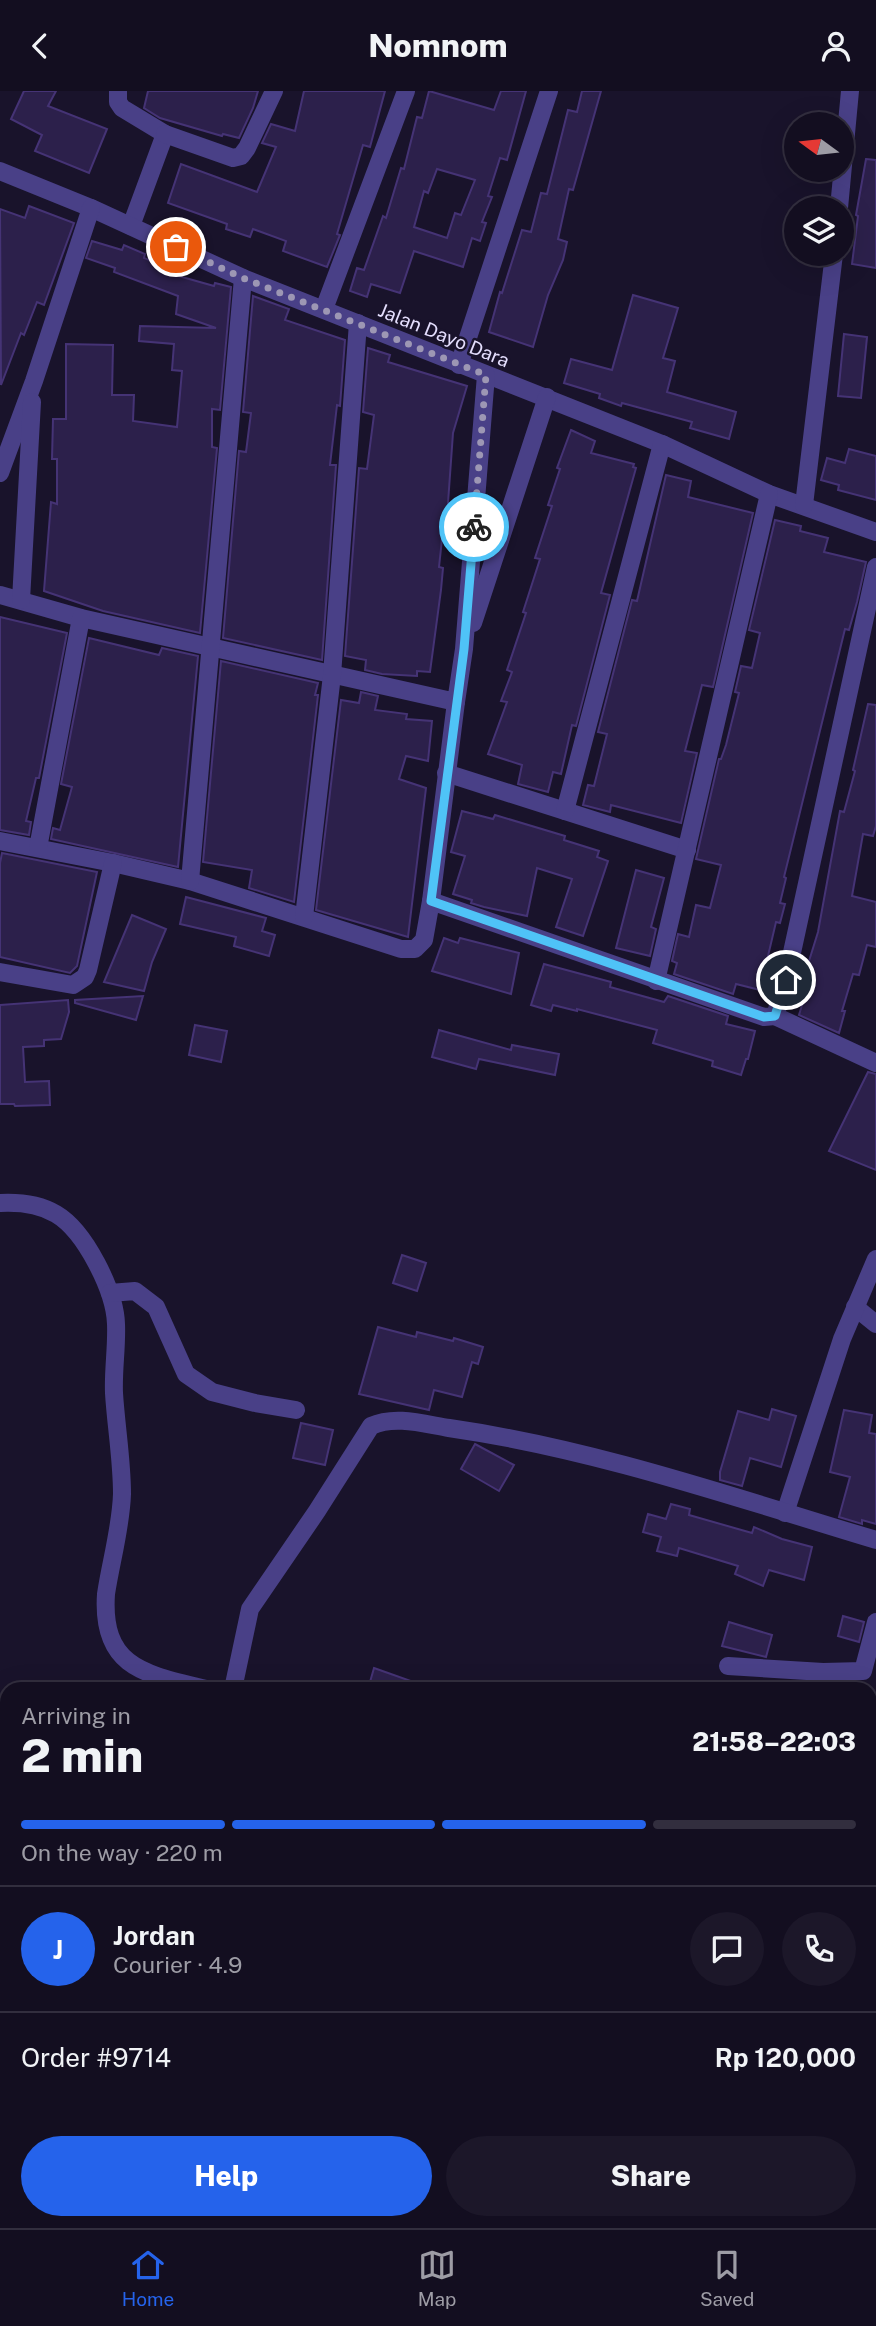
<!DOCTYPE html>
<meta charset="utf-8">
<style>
:root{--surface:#130e20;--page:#1c1729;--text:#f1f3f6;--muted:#9d9ca5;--line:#322e3e;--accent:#2563eb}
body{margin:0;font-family:"Public Sans",sans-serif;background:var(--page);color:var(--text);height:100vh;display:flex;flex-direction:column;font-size:26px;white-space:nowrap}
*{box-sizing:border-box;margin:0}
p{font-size:23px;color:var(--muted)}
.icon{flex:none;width:38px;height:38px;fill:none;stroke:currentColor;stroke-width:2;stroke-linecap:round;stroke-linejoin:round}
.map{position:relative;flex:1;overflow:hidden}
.panel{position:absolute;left:0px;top:1591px;width:877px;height:548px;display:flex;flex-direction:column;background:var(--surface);border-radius:21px 21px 0 0;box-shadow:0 7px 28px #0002,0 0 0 2px var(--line)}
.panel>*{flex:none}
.needle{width:46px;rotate:285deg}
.fabs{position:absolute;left:784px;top:21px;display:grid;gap:14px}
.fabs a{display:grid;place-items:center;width:70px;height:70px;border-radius:50%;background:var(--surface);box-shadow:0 7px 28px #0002,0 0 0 2px var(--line);font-size:35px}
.pin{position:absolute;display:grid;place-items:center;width:60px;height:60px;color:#fff;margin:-30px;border:4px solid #fff;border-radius:50%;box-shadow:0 2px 7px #0007}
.courier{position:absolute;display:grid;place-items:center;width:70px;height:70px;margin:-35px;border:5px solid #4fc3f7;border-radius:50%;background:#fff;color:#222;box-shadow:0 2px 9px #0007}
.summary em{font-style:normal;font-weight:800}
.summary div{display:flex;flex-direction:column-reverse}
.summary{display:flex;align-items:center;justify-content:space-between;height:119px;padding:0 21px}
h1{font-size:46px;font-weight:800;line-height:52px}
.bar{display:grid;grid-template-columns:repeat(4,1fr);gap:10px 7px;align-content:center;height:84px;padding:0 21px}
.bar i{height:9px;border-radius:5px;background:var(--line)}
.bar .current{background:var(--accent)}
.bar p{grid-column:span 4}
.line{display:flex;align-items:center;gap:18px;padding:0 21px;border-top:2px solid var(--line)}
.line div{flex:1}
.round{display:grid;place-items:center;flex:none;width:74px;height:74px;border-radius:37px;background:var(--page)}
.cta{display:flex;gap:14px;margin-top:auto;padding:14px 21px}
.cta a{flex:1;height:80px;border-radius:42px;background:var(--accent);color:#fff;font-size:28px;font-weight:800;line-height:80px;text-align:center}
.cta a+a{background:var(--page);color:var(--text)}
header{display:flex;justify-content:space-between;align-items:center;height:91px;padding:0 21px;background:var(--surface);font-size:32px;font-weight:800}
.tabs{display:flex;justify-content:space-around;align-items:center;height:98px;border-top:2px solid var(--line);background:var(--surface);font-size:19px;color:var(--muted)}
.tabs a{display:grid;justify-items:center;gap:4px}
.tabs .current{color:var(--accent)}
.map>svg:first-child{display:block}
.green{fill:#163334}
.building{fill:#2c204b;stroke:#453375;stroke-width:2;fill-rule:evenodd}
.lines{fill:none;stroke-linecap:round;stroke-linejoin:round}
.minor{stroke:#494087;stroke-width:18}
.major{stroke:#ce6bf7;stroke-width:18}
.done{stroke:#9d97b4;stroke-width:7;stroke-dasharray:0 12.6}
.route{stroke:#4fc3f7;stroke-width:9}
.labels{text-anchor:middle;stroke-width:5;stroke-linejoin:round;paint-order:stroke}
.street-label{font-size:19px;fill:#e4defd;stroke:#19132b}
</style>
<header><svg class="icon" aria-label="back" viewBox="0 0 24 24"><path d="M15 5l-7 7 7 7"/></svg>Nomnom<svg class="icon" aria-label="person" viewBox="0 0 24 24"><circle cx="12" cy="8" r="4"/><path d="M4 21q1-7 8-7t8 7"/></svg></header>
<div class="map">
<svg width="876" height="2137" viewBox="0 0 876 2137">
<rect width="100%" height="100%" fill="#19132b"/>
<!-- green -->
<path class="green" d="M 870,1662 L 876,1664 L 876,1780 L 870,1788 Z"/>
<!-- building -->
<g class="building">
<path d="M 24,0 L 56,0 L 48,15 L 107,38 L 89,82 L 35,60 L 42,44 L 11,28 Z"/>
<path d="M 148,0 L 258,0 L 253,17 L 239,47 L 223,43 L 222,45 L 160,27 L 144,17 Z"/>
<path d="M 304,0 L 385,0 L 370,56 L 363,54 L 337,143 L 340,144 L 327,176 L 283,160 L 286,150 L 253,138 L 250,146 L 226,138 L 227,133 L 168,112 L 181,73 L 257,101 L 276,56 L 262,52 L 271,33 L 295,40 Z"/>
<path d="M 429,0 L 494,19 L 501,0 L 526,0 L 507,69 L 500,67 L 488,105 L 492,106 L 482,131 L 486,132 L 480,150 L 472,147 L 463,176 L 414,160 L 400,202 L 371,193 L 367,206 L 350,200 L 357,177 L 364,179 L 383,125 L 386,127 L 401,77 L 404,78 L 417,26 L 422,27 ZM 437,78 L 475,89 L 461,124 L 455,122 L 447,147 L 414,136 L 424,100 L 428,102 Z"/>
<path d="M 582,0 L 601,0 L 573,99 L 569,98 L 558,148 L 567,151 L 563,169 L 548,204 L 533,256 L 489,241 L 500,201 L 502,202 L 522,139 L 531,141 L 541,102 L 547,103 L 568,19 L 577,21 Z"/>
<path d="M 866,68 L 876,69 L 876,177 L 852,173 L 858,125 L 856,124 Z"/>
<path d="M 29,115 L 74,132 L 44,214 L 37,211 L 24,244 L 21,242 L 1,294 L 0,118 L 25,127 Z"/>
<path d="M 92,150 L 122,159 L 124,154 L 145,163 L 144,167 L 176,180 L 175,184 L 214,195 L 215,192 L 231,196 L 220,319 L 212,318 L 212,356 L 217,357 L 200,542 L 103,520 L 44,500 L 51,411 L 57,413 L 57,368 L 52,368 L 53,328 L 66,328 L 66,253 L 113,254 L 112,304 L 134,304 L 133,330 L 177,336 L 182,280 L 172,279 L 174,253 L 139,250 L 140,235 L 216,237 L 176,223 L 178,205 L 114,181 L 115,177 L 86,167 Z"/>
<path d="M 633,204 L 678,217 L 663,267 L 675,270 L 667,301 L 736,321 L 729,348 L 690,337 L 692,331 L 622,312 L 621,315 L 599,307 L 600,303 L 564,292 L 571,268 L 612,279 Z"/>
<path d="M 253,205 L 289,218 L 285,229 L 345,249 L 340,315 L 337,314 L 330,374 L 336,374 L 322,569 L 223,547 L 239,360 L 246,361 L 251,322 L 243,321 Z"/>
<path d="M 844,243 L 867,246 L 861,307 L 838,305 Z"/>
<path d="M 368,257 L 390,264 L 388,271 L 467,295 L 453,342 L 446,440 L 443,439 L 439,476 L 443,477 L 441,499 L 430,581 L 417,580 L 417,585 L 382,583 L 365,579 L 366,569 L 345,565 L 359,377 L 367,378 L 374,324 L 363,321 Z"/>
<path d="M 571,339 L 595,350 L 591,362 L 634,373 L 633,376 L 636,377 L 601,502 L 610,504 L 576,635 L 572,634 L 561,683 L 553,681 L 548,701 L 518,693 L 522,674 L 488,663 L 507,611 L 501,610 L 512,581 L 507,579 L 526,522 L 523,521 L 540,468 L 535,467 L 552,415 L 548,414 L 560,378 L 557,377 Z"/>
<path d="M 849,358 L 876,365 L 876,409 L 838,399 L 839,394 L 821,389 L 827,367 L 845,372 Z"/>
<path d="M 666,384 L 691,390 L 688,406 L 753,422 L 713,596 L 702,594 L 685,660 L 697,662 L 681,732 L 611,714 L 610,721 L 583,714 L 588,694 L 594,695 L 607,643 L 598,641 L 632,509 L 637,510 Z"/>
<path d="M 775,429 L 801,435 L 800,440 L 828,447 L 824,461 L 866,471 L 857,511 L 849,539 L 845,538 L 830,599 L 784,786 L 786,787 L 780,812 L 785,813 L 780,832 L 776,831 L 760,899 L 736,893 L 733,903 L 674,883 L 677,872 L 672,870 L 678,843 L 689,846 L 696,814 L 710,817 L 721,774 L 696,768 L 719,668 L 721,668 L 726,654 L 739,602 L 735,601 L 741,575 L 752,577 L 760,542 L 749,539 Z"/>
<path d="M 0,526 L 67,542 L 39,687 L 36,687 L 26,730 L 31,731 L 29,744 L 0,739 Z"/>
<path d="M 89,547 L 159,564 L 162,557 L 198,565 L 178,776 L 51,748 L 53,737 L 60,739 L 72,696 L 61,693 Z"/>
<path d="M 221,570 L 318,592 L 315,604 L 318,604 L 294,811 L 249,797 L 252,779 L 203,771 Z"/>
<path d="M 361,601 L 378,605 L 375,619 L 407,623 L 406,628 L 432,630 L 428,670 L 406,665 L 399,688 L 426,697 L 408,846 L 316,819 L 341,609 L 359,612 Z"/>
<path d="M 868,613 L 876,614 L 876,735 L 873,745 L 863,743 L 852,805 L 876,811 L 876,856 L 867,854 L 859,884 L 853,883 L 842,920 L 845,920 L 839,942 L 799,924 L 806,901 L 800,899 L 818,841 L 840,720 L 844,721 L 855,680 L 853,679 Z"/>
<path d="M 462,720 L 493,728 L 495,724 L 565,745 L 564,749 L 599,760 L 597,766 L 608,770 L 583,845 L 556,836 L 572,788 L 537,777 L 527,825 L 484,816 L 471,812 L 472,809 L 453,803 L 465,765 L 451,761 Z"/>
<path d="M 2,762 L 97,781 L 77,875 L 70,882 L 0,866 L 0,772 Z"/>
<path d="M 636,779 L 664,787 L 651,836 L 656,838 L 650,865 L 616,857 Z"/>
<path d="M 186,806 L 266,827 L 262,840 L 275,844 L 269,865 L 234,855 L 236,846 L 180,833 Z"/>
<path d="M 132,824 L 166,838 L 152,871 L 144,900 L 104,891 Z"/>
<path d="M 444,847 L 458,852 L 460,847 L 519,862 L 511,903 L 432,880 Z"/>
<path d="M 544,873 L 611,891 L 610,896 L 664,911 L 668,905 L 728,925 L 726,933 L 755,940 L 748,968 L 746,968 L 741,984 L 712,975 L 713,970 L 653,952 L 657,939 L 577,918 L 577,920 L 553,914 L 551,920 L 531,914 Z"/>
<path d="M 143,905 L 136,929 L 75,912 L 75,909 Z"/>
<path d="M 68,909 L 69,921 L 61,948 L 44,949 L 44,955 L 23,956 L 25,991 L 49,990 L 50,1014 L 15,1015 L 14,1013 L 0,1013 L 0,914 Z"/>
<path d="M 195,934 L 227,940 L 221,971 L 189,964 Z"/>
<path d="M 439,939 L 511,959 L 512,954 L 559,963 L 555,984 L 479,968 L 476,978 L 432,966 Z"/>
<path d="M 868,981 L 876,983 L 876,1079 L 829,1060 Z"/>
<path d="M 402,1164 L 426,1172 L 417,1200 L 393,1192 Z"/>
<path d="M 378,1236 L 416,1246 L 417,1241 L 453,1250 L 454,1247 L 483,1256 L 478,1273 L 472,1271 L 462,1306 L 434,1299 L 429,1319 L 359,1303 Z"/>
<path d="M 772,1318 L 796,1325 L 781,1376 L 750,1367 L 742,1395 L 720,1389 L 720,1381 L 738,1320 L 769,1329 Z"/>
<path d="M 844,1319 L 872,1324 L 869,1342 L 876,1343 L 876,1433 L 862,1429 L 862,1433 L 839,1426 L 850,1386 L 830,1381 Z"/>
<path d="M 301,1332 L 333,1339 L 325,1374 L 293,1367 Z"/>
<path d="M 475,1353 L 514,1374 L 499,1400 L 461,1378 Z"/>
<path d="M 671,1413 L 690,1418 L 689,1424 L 752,1442 L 754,1436 L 782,1448 L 812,1456 L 804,1489 L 769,1479 L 763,1495 L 735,1483 L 738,1475 L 679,1457 L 677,1465 L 657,1460 L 661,1446 L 643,1441 L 648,1423 L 666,1428 Z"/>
<path d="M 843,1525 L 864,1531 L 859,1551 L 838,1545 Z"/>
<path d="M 729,1531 L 772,1544 L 766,1566 L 722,1555 Z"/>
<path d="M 374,1577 L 425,1595 L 424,1598 L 368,1598 Z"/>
</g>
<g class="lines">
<!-- minor -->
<g class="minor">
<path d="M 118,0 L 118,11 L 122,17 L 165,43 L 131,135"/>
<path d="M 165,43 L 233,67 L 241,65 L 247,57 L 274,0"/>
<path d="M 0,80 L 91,117 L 243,187 L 662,353 L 769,403 L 876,441"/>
<path d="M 839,117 L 850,0"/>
<path d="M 324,218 L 406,0"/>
<path d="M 459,274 L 549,0"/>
<path d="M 0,382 L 34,290 L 91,117"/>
<path d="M 804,414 L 834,163"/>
<path d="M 0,504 L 81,527 L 456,611 L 464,558 L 486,284"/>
<path d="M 21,509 L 32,311"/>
<path d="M 473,532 L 547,306"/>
<path d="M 446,682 L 687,759"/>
<path d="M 565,720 L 662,353"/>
<path d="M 0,750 L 113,772 L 190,790 L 401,858 L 415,858 L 424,849 L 431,810 L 456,611"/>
<path d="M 38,757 L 81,527"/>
<path d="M 190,790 L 243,187"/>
<path d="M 431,810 L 764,926 L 775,925 L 786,889 L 876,476"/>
<path d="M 304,826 L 332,584 L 358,232"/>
<path d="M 0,881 L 73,894 L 85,886 L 88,879 L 113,772"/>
<path d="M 656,890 L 769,403"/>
<path d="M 775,925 L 876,972"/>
<path d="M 0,1112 C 20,1111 39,1113 56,1123 C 85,1140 115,1200 116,1233 C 117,1256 113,1279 114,1302 C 116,1335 122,1369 122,1403 C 121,1436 111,1470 106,1503 C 101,1577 145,1583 206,1598"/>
<path d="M 110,1202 L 135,1200 L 156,1216 L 186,1283 L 212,1301 L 255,1312 L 296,1319"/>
<path d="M 855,1216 L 876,1233"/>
<path d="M 785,1422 L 842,1248 L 876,1168"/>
<path d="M 728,1575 L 823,1581 L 863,1580 L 876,1531"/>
<path d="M 233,1598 L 250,1518 L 317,1420 L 371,1335 C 395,1324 424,1333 449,1337 C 595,1358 736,1407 876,1449"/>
<path d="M 870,1670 L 876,1672"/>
<path d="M 870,2055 L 876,2049"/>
<path d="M 354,2137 L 355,2132"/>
<path d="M 602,2137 L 604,2132"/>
<path d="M 783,2137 L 787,2132"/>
</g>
<!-- major -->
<g class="major">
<path d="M 0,1773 L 7,1776"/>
<path d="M 0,1803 L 7,1806"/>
<path d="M 668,2132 L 676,2137"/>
<path d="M 720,2132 L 727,2137"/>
</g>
</g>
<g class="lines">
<!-- done -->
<path class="done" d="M 176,156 L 243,187 L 486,284 L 474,436"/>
<!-- route -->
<path class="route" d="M 474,436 L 464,558 L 431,810 L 764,926 L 775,925 L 786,889"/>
</g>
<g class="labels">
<!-- street labels -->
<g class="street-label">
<text transform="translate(444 244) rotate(22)" y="7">Jalan Dayo Dara</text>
</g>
</g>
</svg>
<div class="fabs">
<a><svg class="needle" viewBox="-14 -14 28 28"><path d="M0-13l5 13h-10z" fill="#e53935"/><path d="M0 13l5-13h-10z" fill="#9d9ca5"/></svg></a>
<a><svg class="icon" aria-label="layers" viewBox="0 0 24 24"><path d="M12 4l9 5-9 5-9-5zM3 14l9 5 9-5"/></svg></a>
</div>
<div class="pin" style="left:176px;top:156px;background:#ea580c"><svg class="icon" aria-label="bag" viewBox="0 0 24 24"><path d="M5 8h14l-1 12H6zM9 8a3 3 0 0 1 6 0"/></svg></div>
<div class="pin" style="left:786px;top:889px;background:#1f2937"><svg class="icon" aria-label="home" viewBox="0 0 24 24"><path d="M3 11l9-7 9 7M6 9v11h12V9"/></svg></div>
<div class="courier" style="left:474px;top:436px"><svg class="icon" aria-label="bike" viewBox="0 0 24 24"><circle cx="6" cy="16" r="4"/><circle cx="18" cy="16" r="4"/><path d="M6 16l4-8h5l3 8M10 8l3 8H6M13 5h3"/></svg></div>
<section class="panel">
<div class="summary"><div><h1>2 min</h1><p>Arriving in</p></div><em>21:58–22:03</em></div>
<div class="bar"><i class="current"></i><i class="current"></i><i class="current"></i><i></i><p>On the way · 220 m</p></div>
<div class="line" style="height:126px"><b class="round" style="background:var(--accent);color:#fff">J</b><div><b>Jordan</b><p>Courier · 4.9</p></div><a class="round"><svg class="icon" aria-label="chat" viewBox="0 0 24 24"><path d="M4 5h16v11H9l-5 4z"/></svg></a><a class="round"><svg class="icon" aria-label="phone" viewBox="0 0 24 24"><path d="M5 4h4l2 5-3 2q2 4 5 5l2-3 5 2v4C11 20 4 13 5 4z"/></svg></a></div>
<div class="line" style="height:91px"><div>Order #9714</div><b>Rp 120,000</b></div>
<div class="cta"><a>Help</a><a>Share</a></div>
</section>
</div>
<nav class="tabs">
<a class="current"><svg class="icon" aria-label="home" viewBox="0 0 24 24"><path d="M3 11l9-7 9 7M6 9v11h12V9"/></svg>Home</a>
<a><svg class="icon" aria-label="map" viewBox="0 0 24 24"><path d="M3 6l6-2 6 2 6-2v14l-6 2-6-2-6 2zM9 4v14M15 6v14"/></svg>Map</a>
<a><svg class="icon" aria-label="saved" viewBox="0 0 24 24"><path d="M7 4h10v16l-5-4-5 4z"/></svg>Saved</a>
</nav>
